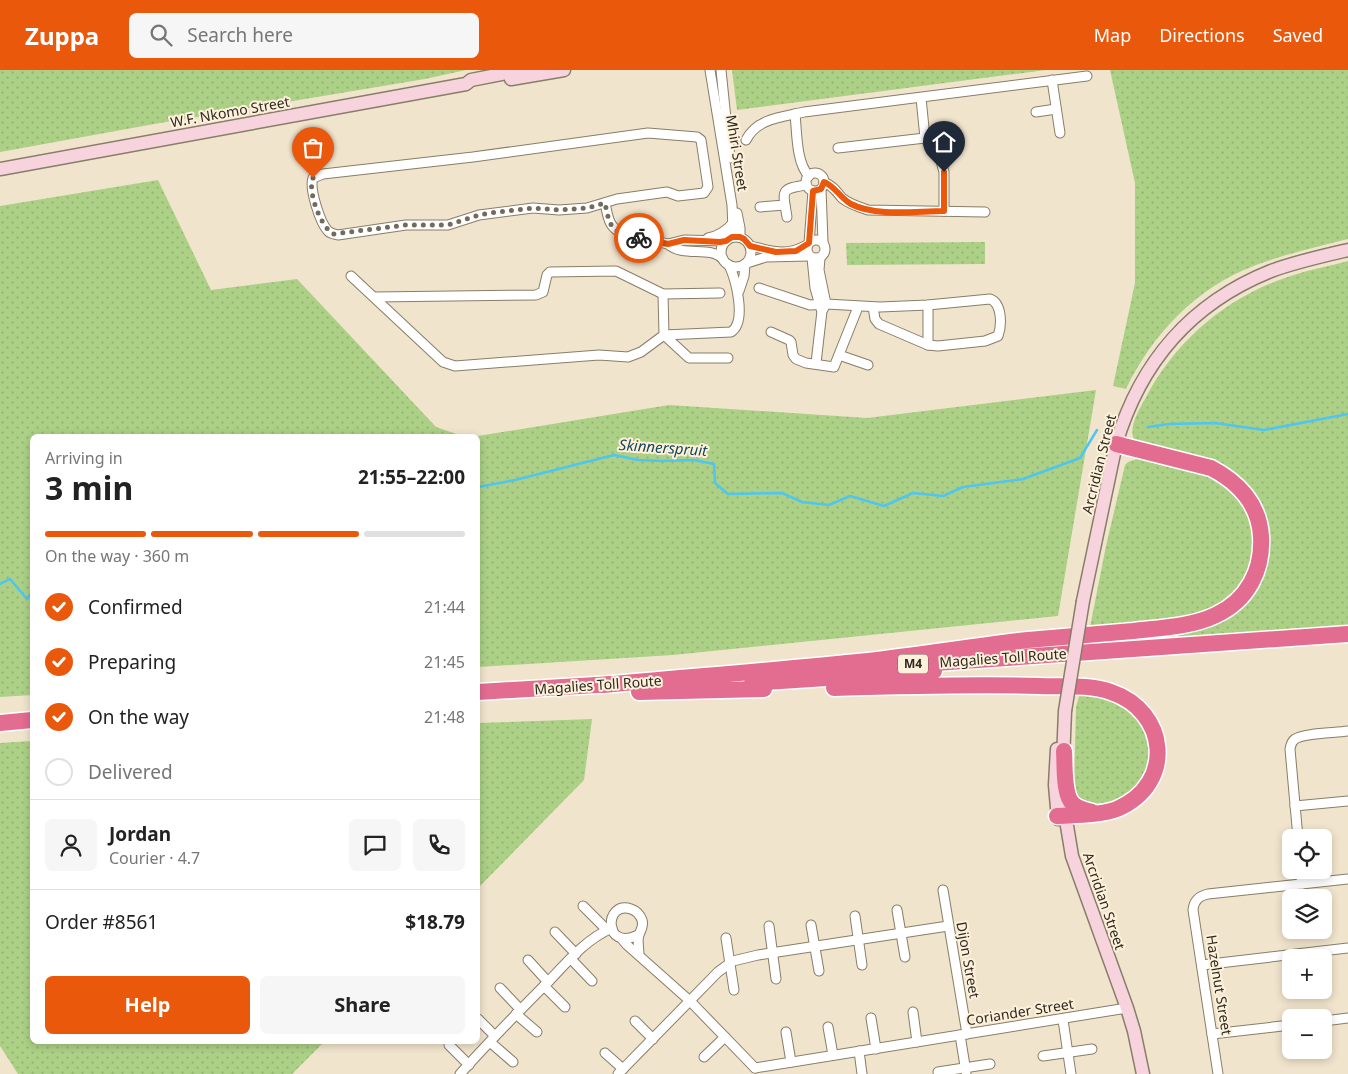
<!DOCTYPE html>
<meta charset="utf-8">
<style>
:root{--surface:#fff;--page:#f6f6f6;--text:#222;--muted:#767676;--line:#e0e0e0;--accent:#ea580c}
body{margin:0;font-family:"Noto Sans",sans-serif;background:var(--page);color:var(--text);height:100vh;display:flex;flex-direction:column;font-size:19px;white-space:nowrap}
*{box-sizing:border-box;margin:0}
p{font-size:16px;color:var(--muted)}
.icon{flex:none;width:28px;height:28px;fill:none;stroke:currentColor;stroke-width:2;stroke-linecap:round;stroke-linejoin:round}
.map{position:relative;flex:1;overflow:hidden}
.side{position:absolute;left:30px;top:364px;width:450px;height:610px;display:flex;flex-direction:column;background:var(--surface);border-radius:8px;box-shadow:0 2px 8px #0003}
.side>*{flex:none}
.buttons{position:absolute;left:1282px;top:759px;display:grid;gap:10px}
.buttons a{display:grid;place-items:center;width:50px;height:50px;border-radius:8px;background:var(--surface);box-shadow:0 2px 8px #0003;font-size:25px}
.pin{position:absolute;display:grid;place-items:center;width:42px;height:42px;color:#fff;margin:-51px -21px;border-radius:50% 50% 50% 0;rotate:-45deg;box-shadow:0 0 5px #0007}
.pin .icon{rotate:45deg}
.courier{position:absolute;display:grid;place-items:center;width:50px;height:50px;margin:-25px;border:4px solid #ea580c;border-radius:50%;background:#fff;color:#222;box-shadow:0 1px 6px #0007}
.headline em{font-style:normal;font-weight:700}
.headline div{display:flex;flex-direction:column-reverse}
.headline{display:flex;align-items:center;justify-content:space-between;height:85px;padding:0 15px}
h1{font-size:32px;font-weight:700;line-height:38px}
.bar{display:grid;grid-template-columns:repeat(4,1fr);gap:8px 5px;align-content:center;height:60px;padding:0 15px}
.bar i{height:6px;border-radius:4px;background:var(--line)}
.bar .selected{background:var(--accent)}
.bar p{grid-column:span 4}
.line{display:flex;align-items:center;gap:12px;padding:0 15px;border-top:1px solid var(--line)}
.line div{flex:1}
.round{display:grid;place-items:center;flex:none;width:52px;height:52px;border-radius:8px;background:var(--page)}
ol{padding:0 15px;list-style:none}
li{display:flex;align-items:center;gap:15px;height:55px}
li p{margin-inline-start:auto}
li .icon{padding:5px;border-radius:50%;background:var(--accent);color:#fff;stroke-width:4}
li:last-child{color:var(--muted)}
li i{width:28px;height:28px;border:2px solid var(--line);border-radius:50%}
.action{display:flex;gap:10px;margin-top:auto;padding:10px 15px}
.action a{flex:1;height:58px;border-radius:8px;background:var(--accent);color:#fff;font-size:20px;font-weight:700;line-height:58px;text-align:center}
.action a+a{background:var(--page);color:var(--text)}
header{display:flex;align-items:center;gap:30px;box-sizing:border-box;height:70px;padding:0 25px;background:var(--accent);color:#fff}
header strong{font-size:24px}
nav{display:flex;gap:28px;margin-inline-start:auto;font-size:18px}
.search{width:350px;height:45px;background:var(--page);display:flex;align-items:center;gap:12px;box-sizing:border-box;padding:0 18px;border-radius:8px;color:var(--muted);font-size:19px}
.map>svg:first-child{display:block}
.grass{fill:url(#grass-dots)}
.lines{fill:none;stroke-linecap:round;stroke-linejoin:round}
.stream{stroke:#4fc5f1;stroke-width:2.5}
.street-casing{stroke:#887d68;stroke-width:11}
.secondary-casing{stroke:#887d68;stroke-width:15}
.highway-casing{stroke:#fff;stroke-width:19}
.street{stroke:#fff;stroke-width:9}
.secondary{stroke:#f7d3de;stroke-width:12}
.highway{stroke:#e36c91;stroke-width:16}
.secondary-bridge-casing{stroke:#887d68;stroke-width:15;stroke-linecap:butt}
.secondary-bridge{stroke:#f7d3de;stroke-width:12}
.done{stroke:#726a5d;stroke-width:5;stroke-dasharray:0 9}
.route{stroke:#ea580c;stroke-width:6}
.labels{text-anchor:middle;stroke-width:4;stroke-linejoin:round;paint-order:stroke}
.shield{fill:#fef1db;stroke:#6c6558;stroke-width:1}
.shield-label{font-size:12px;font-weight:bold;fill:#2e2920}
.street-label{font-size:14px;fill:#2e2920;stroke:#fef1db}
.water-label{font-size:15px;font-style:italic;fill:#154759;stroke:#fef1db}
</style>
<header>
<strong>Zuppa</strong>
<div class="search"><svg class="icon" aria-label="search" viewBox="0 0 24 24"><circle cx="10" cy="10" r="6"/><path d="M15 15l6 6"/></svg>Search here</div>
<nav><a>Map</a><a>Directions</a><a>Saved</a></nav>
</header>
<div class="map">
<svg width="1348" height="1004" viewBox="0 0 1348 1004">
<defs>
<pattern id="grass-dots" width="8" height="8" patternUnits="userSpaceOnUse" patternTransform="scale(1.25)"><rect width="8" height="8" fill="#acd086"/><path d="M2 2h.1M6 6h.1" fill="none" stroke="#94b373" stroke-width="1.8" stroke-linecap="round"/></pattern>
</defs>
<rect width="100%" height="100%" fill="#f1e4cd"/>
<!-- grass -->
<g class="grass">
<path d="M 0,0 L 466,0 L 425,9 L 160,53 L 0,82 Z"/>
<path d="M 732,0 L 1046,0 L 737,40 Z"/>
<path d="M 1110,0 L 1348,0 L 1348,169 C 1317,177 1285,184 1256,195 C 1197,217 1153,263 1126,319 L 1113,316 L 1135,213 L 1135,113 Z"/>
<path d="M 158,110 L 211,220 L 297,209 L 436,357 L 462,366 L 32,366 L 32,625 L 0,627 L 0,136 Z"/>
<path d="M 985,172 L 985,194 L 847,195 L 846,173 Z"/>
<path d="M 1348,191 L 1348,557 L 1179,569 L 1178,563 C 1220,557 1231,550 1257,518 L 1254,424 L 1135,371 C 1127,359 1139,340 1145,329 C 1174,273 1223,230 1282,209 C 1303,201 1326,197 1348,191 Z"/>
<path d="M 1096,320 L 1058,546 L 673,585 L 478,597 L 478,366 L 669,335 L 867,348 Z"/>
<path d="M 1137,389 L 1145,389 C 1190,401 1232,402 1250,452 C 1256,468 1255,484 1248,499 C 1242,514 1234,530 1218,537 C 1178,554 1133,553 1090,557 L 1106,476 L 1125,395 L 1128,392 Z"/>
<path d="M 1080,623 L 1092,623 L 1122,634 L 1140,651 L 1151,674 L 1147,705 L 1127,728 L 1097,737 L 1078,730 L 1074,720 L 1076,637 Z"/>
<path d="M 592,649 L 584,710 L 478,818 L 478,653 Z"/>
<path d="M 32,671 L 32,971 L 325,971 L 292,1004 L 18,1004 L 0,976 L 0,673 Z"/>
</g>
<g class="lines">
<!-- stream -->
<g class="stream">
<path d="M 1148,357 L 1169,354 L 1215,353 L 1264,360 L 1348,344"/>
<path d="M 478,417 L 515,410 L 614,385 L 638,390 L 662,391 L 694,390 L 714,394 L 715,413 L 728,424 L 782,423 L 802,432 L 829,435 L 850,426 L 884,436 L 913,423 L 943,426 L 963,417 L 1023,409 L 1080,388 L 1097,360"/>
<path d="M 0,514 L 10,509 L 27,529 L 32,522"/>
</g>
<!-- street casing -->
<g class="street-casing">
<g id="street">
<path d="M 710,0 L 732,135 L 733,160 L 728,169"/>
<path d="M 721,0 L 730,88"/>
<path d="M 1052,10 L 1060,63"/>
<path d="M 921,28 L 925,68 L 941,91 L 944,102 L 944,141"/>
<path d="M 1036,42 L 1056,39"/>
<path d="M 795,44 C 797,62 796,93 809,106"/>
<path d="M 648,63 L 697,67 L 701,70 L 708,117 L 704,123 L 678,126 L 667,122 L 617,129 L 587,138 L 559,140 L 533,138 L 479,145 L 448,155 L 406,155 L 338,165 C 334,164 331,164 328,161 C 320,153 309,118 313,108 L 323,104 L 473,87 Z"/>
<path d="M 746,70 C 757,48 783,47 804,42 L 1087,6"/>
<path d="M 838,78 L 925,68"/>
<circle cx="815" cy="112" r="9"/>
<path d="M 824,112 C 833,116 836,121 842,128 C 849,134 859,137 868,140 L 985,142"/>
<path d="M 821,119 L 823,172"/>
<path d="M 605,133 C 608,146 608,157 622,163 L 668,174 L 684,170 L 726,171"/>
<path d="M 760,137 L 785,135"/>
<path d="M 737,143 L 740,158 L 740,167"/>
<path d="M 787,147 C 783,121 779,119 806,115"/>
<circle cx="736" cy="182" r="15"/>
<path d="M 708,168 C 719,166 726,161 733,153"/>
<circle cx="816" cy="179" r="9"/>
<path d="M 809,173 L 813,121"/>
<path d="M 668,174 C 684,188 709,175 723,189"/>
<path d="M 750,176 C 772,181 786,187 807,175"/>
<path d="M 812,188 L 815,218 L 821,239"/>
<path d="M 747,193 L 766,187 L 809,186"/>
<path d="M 351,206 L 443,292 L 455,296 L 599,285 L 628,287 L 641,282 L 664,265 L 731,262 C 747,252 736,210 729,195"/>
<path d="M 759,218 L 810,235 L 826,234 L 880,237 L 928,235 L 990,229 C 1002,233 1002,255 998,266 L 985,271 L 938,276 L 928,275 L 879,254 L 875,249 L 873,237"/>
<path d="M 739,221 L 744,206 L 745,195"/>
<path d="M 663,224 L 664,265 L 689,288 L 728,288"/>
<path d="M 375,227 L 536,225 L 543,222 L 547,205 L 550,202 L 616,201 L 663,224 L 720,223"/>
<path d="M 771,262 L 789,270 L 791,272 L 793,285 L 796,289 L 806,293 L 834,297 L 858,237"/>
<path d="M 928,275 L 928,235"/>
<path d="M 839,285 L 868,295"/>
<path d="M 816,293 L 822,241 L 826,234 L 819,200 L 820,188"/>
<path d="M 1295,736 L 1348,731"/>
<path d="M 1298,768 L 1290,679 C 1291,675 1291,672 1295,669 C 1304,663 1336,663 1348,661"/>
<path d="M 1300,800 L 1302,814"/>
<path d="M 943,820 L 967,964"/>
<path d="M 583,836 L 607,860"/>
<path d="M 897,840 L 905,887"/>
<path d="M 855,846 L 862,895"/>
<path d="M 811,855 L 819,901"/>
<path d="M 769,856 L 776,909"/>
<path d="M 555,862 L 576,884"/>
<path d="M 638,865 C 603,882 604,830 631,839 C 637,841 640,845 642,850 C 644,856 641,859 639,865 C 637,870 639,879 639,884"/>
<path d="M 726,868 L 734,920"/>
<path d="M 622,869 L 627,875 L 690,931 L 755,998"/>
<path d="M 571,889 L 592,911"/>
<path d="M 528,890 L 548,912"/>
<path d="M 1202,895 L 1348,878"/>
<path d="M 544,916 L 565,937"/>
<path d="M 500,918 L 520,939"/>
<path d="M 913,942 L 917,972"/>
<path d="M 516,944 L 537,962"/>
<path d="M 871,948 L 876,979"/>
<path d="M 478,949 L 495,966"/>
<path d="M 1063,950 L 1071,1004"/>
<path d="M 635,951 L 653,969"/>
<path d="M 1324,951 L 1348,948"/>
<path d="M 828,957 L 833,985"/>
<path d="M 786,962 L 791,992"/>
<path d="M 1212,964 L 1291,955"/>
<path d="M 960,965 L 966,1002"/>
<path d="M 490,972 L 513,992"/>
<path d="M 449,975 L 469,995"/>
<path d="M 859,981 L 862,1004"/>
<path d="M 605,983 L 623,999"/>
<path d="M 1043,986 L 1092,979"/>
<path d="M 704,987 L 725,967"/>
<path d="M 755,998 L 1127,938"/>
<path d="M 938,1002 L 990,994"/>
<path d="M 460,1004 C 488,973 518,942 548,912 C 567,892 586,869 612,858"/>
<path d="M 618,1004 L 718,902 L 733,891 L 758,885 L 948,856"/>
<path d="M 1218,1004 L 1193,840 C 1194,830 1199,826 1208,824 L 1348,809"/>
</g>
</g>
<!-- secondary casing -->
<g class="secondary-casing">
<g id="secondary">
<path d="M 511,9 L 564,0"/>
<path d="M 0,99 L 466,14 L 471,10 L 522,0"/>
<path d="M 1083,531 L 1116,374 C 1140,293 1191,233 1271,201 C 1295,192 1322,186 1348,180"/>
<path d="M 1057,679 L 1055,715 L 1058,749"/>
<path d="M 1063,690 L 1065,641"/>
<path d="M 1064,738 L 1072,786 L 1127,938 L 1134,961 L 1143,1004"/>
</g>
</g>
<!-- highway casing -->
<g class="highway-casing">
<g id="highway">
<path d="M 921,594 L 1348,564"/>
<path d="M 752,613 L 934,601"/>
<path d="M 602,615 C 690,607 779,600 868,591 C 921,585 975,576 1028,570 C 1063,567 1098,564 1133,561 C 1160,558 1191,557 1216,545 C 1248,530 1263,500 1261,466 C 1259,434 1238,412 1211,398 L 1116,374"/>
<path d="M 834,618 C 902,616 971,614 1039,616 C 1062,617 1089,614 1111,622 C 1168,641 1176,714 1117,739 C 1102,745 1075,745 1057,746"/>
<path d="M 478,622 L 613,614"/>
<path d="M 639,622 L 764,619"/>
<path d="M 0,653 L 32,650"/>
<path d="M 1064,681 C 1065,695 1063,725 1073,734 C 1078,739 1085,740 1092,742"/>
</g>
</g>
<!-- street -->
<use href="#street" class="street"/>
<!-- secondary -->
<use href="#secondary" class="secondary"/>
<!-- highway -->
<use href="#highway" class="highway"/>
<!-- secondary-bridge casing -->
<g class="secondary-bridge-casing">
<path id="secondary-bridge" d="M 1065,641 L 1083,531"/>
</g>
<!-- secondary-bridge -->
<use href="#secondary-bridge" class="secondary-bridge"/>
</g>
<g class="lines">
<!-- done -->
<path class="done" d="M 313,108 C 307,121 321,157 333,164 L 406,155 L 448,155 L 479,145 L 490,143 L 533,138 L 559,140 L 587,138 L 605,133 C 610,159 612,163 639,168"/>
<!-- route -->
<path class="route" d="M 639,168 L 668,174 L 684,170 L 720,172 L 726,171 L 732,167 L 740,167 L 744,169 L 750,176 L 776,182 L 796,181 L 809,173 L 813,121 L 821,119 L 824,112 C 836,117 840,128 851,134 C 876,147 916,141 944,141 L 944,102"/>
</g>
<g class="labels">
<!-- shield labels -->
<rect class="shield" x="898" y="584.5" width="30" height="19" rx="4"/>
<g class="shield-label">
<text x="913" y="598">M4</text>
</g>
<!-- street labels -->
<g class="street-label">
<text transform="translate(230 42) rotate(-10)" y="5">W.F. Nkomo Street</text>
<text transform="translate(737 83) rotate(81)" y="5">Mhiri Street</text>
<text transform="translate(1099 394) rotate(-76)" y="5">Arcridian Street</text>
<text transform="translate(1003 588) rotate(-4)" y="5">Magalies Toll Route</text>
<text transform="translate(598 615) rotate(-4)" y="5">Magalies Toll Route</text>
<text transform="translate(1104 831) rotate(71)" y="5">Arcridian Street</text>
<text transform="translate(968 890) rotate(80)" y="5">Dijon Street</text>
<text transform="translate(1219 915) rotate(81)" y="5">Hazelnut Street</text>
<text transform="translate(1020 942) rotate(-9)" y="5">Coriander Street</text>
</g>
<!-- water labels -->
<g class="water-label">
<text transform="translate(663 378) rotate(4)" y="5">Skinnerspruit</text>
</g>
</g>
</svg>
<div class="buttons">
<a><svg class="icon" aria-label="locate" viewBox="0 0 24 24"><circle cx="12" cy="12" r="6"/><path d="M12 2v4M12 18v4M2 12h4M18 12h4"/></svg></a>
<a><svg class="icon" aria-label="layers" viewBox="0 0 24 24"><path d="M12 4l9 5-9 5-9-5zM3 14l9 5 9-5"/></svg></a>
<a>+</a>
<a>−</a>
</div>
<div class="pin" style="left:313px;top:108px;background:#ea580c"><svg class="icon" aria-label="bag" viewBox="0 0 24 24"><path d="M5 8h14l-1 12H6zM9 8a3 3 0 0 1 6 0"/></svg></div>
<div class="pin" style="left:944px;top:102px;background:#1f2937"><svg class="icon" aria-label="home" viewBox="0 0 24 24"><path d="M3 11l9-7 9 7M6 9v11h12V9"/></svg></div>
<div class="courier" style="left:639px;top:168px"><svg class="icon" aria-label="bike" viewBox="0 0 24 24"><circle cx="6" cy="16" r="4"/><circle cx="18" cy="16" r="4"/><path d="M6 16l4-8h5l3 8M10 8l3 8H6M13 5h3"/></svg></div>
<section class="side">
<div class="headline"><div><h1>3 min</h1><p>Arriving in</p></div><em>21:55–22:00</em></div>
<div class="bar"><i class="selected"></i><i class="selected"></i><i class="selected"></i><i></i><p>On the way · 360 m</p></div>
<ol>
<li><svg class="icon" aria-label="check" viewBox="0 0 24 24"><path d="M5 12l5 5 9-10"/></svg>Confirmed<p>21:44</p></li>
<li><svg class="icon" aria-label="check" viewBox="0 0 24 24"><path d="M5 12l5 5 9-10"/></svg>Preparing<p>21:45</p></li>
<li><svg class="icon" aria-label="check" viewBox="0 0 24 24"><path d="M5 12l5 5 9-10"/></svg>On the way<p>21:48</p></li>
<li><i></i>Delivered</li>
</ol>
<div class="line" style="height:90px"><a class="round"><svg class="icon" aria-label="person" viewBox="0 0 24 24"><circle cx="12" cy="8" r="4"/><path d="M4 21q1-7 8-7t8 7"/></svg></a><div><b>Jordan</b><p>Courier · 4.7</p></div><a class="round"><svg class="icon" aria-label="chat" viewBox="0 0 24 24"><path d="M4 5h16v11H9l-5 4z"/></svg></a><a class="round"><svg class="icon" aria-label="phone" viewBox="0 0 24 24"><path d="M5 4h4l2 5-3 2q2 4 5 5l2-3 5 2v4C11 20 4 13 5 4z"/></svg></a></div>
<div class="line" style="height:65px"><div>Order #8561</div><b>$18.79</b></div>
<div class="action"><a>Help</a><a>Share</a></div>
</section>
</div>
